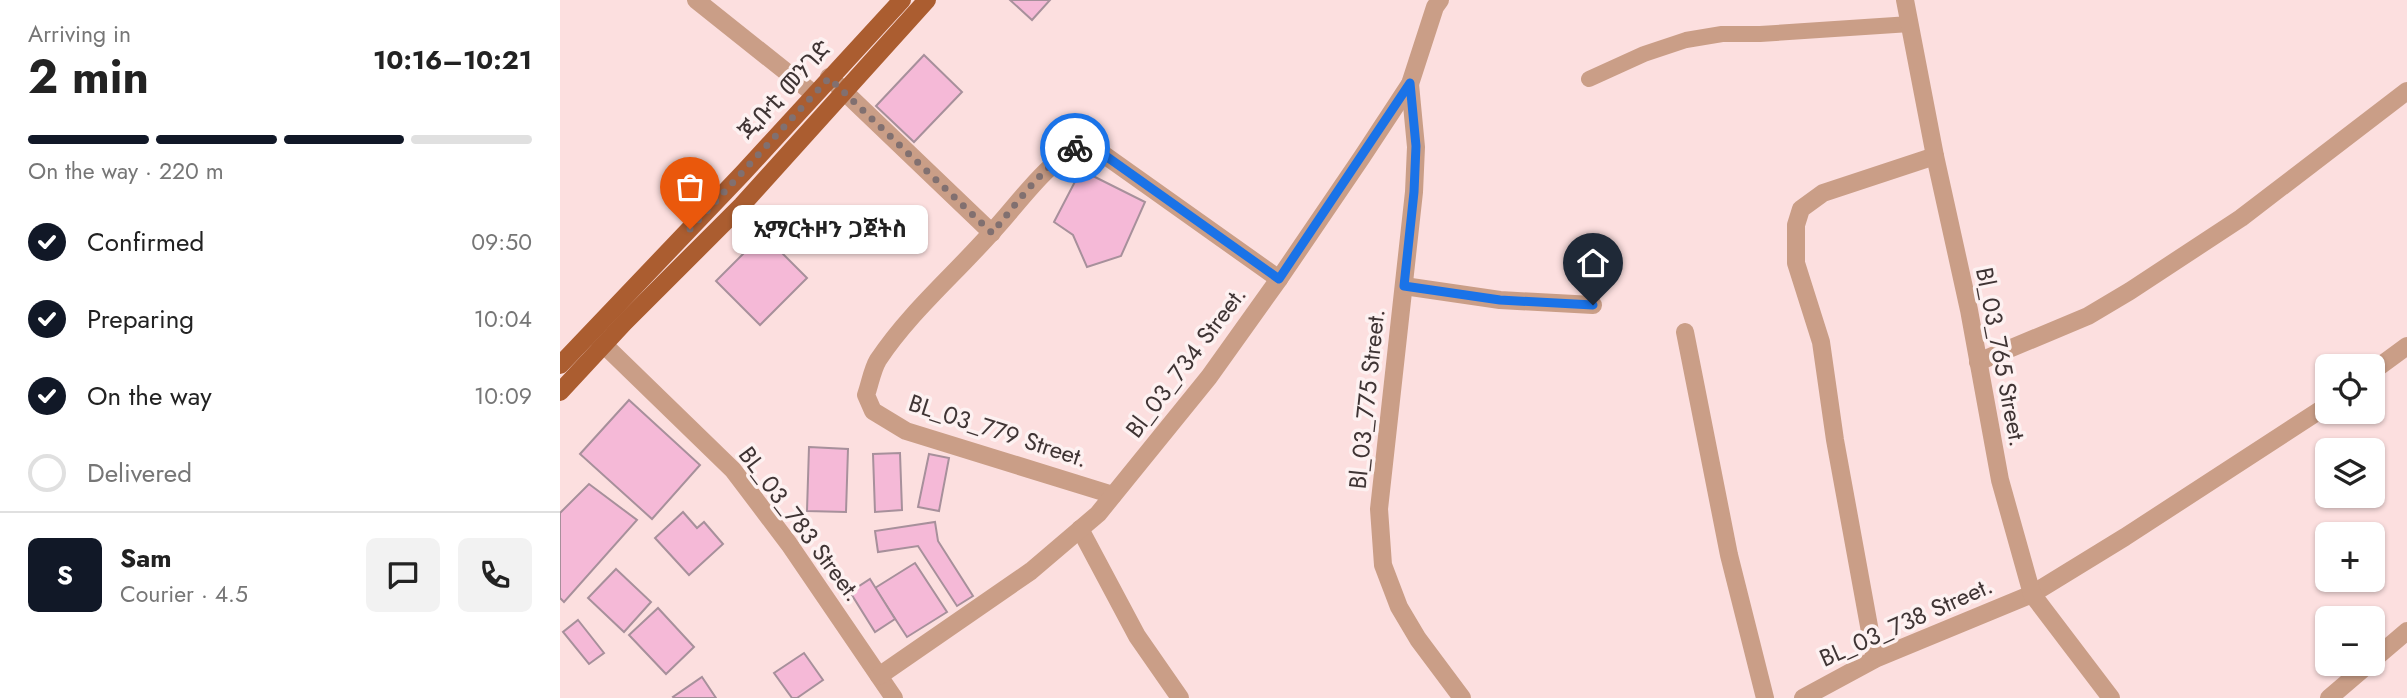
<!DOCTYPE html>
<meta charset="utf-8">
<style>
:root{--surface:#fff;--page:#f2f2f2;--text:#222;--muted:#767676;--line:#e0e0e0;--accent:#111827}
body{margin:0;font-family:Jost,"Noto Sans Ethiopic",sans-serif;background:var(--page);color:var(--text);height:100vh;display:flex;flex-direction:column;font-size:26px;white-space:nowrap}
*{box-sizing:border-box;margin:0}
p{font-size:23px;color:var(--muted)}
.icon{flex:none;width:38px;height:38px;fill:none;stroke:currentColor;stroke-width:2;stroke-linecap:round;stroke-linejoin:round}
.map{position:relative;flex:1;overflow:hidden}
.drawer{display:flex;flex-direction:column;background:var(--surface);width:560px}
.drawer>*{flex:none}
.controls{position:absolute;left:1755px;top:354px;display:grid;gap:14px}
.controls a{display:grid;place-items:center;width:70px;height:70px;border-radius:10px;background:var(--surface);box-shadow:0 2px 5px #0004;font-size:35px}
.pin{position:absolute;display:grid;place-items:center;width:60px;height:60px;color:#fff;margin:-72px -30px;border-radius:50% 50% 50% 0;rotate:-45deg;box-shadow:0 0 7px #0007}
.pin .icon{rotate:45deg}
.courier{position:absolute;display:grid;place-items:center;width:70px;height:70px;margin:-35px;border:5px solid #1a73e8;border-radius:50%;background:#fff;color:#222;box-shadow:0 2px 9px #0007}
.bubble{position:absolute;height:49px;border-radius:10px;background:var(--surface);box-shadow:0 2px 5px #0004;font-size:23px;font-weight:700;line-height:49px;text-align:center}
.overview em{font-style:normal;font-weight:700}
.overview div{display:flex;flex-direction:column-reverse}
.overview{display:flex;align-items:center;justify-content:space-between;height:119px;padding:0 28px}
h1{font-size:46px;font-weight:700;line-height:52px}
.bar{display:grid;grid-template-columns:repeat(4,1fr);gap:10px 7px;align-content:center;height:84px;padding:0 28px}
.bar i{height:9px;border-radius:5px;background:var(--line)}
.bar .on{background:var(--accent)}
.bar p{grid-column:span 4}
.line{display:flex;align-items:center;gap:18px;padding:0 28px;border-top:2px solid var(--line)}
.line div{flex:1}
.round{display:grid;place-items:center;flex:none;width:74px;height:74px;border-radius:10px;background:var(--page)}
ol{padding:0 28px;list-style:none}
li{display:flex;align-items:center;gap:21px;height:77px}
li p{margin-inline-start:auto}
li .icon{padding:7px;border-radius:50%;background:var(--accent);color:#fff;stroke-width:4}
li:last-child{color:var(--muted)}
li i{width:38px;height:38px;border:4px solid var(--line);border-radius:50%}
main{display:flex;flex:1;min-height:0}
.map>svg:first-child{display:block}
.building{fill:#f5b9d7;stroke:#a7909b;stroke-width:2}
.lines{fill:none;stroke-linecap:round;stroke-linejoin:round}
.service{stroke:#ca9e87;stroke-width:16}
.minor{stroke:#ca9e87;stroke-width:18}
.tertiary{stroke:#ca9e87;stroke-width:18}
.primary{stroke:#ab5d30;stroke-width:18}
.done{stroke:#817070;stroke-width:7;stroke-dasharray:0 12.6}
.route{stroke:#1a73e8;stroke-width:9}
.labels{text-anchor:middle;stroke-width:7;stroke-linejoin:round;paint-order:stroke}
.street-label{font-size:24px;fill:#3f3434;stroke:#fdf1f1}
</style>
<main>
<section class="drawer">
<div class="overview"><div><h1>2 min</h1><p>Arriving in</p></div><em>10:16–10:21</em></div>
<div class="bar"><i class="on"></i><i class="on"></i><i class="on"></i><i></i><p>On the way · 220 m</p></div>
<ol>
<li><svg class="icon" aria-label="check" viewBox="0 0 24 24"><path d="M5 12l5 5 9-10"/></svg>Confirmed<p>09:50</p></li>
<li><svg class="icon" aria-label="check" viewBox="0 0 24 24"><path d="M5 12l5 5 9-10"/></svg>Preparing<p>10:04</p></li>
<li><svg class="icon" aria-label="check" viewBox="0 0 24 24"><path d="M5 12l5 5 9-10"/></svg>On the way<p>10:09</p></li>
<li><i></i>Delivered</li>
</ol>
<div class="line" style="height:126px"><b class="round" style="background:var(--accent);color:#fff">S</b><div><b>Sam</b><p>Courier · 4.5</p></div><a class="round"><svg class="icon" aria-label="chat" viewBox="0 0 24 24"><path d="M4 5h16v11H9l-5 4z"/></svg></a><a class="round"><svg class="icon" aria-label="phone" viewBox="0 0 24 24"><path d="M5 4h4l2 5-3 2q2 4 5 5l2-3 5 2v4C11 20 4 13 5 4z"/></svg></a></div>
</section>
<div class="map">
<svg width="1847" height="698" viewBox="0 0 1847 698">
<rect width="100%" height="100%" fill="#fcdfdf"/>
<!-- building -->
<g class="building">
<path d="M 450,0 L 490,0 L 472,20 Z"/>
<path d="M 364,55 L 402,92 L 354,142 L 316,106 Z"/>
<path d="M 521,170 L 585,202 L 561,256 L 527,267 L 513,235 L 494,222 Z"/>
<path d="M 203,234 L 247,278 L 200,325 L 156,281 Z"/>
<path d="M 69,400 L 140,465 L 92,519 L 20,454 Z"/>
<path d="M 249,447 L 288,449 L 286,512 L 247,511 Z"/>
<path d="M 340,453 L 342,510 L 315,512 L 313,454 Z"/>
<path d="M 369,454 L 389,458 L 379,511 L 358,507 Z"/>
<path d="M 29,484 L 77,520 L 4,602 L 0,598 L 0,513 Z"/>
<path d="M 123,512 L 137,528 L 144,522 L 163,544 L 129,575 L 95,538 Z"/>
<path d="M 375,522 L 378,541 L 413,596 L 397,606 L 358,546 L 318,552 L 315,531 Z"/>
<path d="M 355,563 L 387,612 L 347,637 L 315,588 Z"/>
<path d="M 56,569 L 91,602 L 64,632 L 28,598 Z"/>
<path d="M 310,579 L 335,619 L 315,632 L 290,592 Z"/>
<path d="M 98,608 L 134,647 L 106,674 L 69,635 Z"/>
<path d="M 18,620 L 44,653 L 29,664 L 3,632 Z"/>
<path d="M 244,653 L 263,680 L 237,698 L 232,698 L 214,673 Z"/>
<path d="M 142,677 L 156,698 L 114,698 L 113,697 Z"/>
</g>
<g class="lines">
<!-- service -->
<path class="service" d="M 1029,79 L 1084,54 L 1126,40 L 1162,34 L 1200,34 L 1350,24"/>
<!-- minor -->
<g class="minor">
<path d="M 136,0 L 254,94"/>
<path d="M 269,77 L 432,233"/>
<path d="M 850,84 L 856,147 L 854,192 L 819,509 L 823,565 L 839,607 L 858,639 L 902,698"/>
<path d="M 844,286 L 940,300 L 1033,305"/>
<path d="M 1125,332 L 1169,555 L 1205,698"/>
<path d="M 34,335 L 173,470 L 229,544 L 334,698"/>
<path d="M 1418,362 L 1528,316 L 1570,291 L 1681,218 L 1847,91"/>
<path d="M 1813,371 L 1847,346"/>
<path d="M 553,495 L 346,431 L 313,411 L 306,395 C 310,384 312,370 318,360 C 350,312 394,275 432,232 C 461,201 485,163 524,143 L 543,154 L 719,279"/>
<path d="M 520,529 L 577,636 L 620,698"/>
<path d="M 1315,659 L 1275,440 L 1261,342 L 1236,263 L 1236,225 L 1241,209 L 1263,193 L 1375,156"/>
<path d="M 1813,660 L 1847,631"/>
<path d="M 319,676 L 471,571 L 538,514 L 649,377 L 719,279 L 802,157 L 850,84 L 875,7 L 880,0"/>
<path d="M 1243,698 L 1315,659 L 1472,594 L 1565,537 L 1768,405"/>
<path d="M 1769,698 L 1810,663"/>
</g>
<!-- tertiary -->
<path class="tertiary" d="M 1345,0 L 1375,156 L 1409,310 L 1440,480 L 1472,594 L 1551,698"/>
<!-- primary -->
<g class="primary">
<path d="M 0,365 L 183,173 L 342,0"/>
<path d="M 0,392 L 64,323 L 182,205 L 367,0"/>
</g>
</g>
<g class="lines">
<!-- done -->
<path class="done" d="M 130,229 L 269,78 L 432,233 C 454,207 486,162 515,148"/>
<!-- route -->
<path class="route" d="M 515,148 L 523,143 L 543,154 L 719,279 L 850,83 L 856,146 L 854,192 L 844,286 L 940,300 L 1033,305"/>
</g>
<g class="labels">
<!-- street labels -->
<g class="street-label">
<text transform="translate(225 90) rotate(-48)" y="8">ጂቡቲ መንገድ</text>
<text transform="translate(1441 357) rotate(79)" y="8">Bl_03_765 Street.</text>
<text transform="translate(626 362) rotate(-53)" y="8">Bl_03_734 Street.</text>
<text transform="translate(807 399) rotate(-84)" y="8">Bl_03_775 Street.</text>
<text transform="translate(438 431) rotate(18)" y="8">BL_03_779 Street.</text>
<text transform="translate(240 524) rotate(53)" y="8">BL_03_783 Street.</text>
<text transform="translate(1346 622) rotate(-24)" y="8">BL_03_738 Street.</text>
</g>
</g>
</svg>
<div class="controls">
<a><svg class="icon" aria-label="locate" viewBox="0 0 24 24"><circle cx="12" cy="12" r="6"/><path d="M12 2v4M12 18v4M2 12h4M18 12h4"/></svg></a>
<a><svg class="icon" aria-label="layers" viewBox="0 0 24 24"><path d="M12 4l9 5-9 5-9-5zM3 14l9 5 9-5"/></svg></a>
<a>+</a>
<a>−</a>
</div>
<div class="pin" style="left:130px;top:229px;background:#ea580c"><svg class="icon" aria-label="bag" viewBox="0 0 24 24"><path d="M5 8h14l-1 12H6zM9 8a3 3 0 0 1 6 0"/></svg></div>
<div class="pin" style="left:1033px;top:305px;background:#1f2937"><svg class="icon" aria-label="home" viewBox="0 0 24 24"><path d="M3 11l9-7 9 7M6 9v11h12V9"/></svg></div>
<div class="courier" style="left:515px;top:148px"><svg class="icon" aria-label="bike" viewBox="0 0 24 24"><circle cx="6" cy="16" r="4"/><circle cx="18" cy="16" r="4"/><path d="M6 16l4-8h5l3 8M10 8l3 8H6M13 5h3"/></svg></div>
<div class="bubble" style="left:172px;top:205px;width:196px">ኢማርትዞን ጋጀትስ</div>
</div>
</main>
